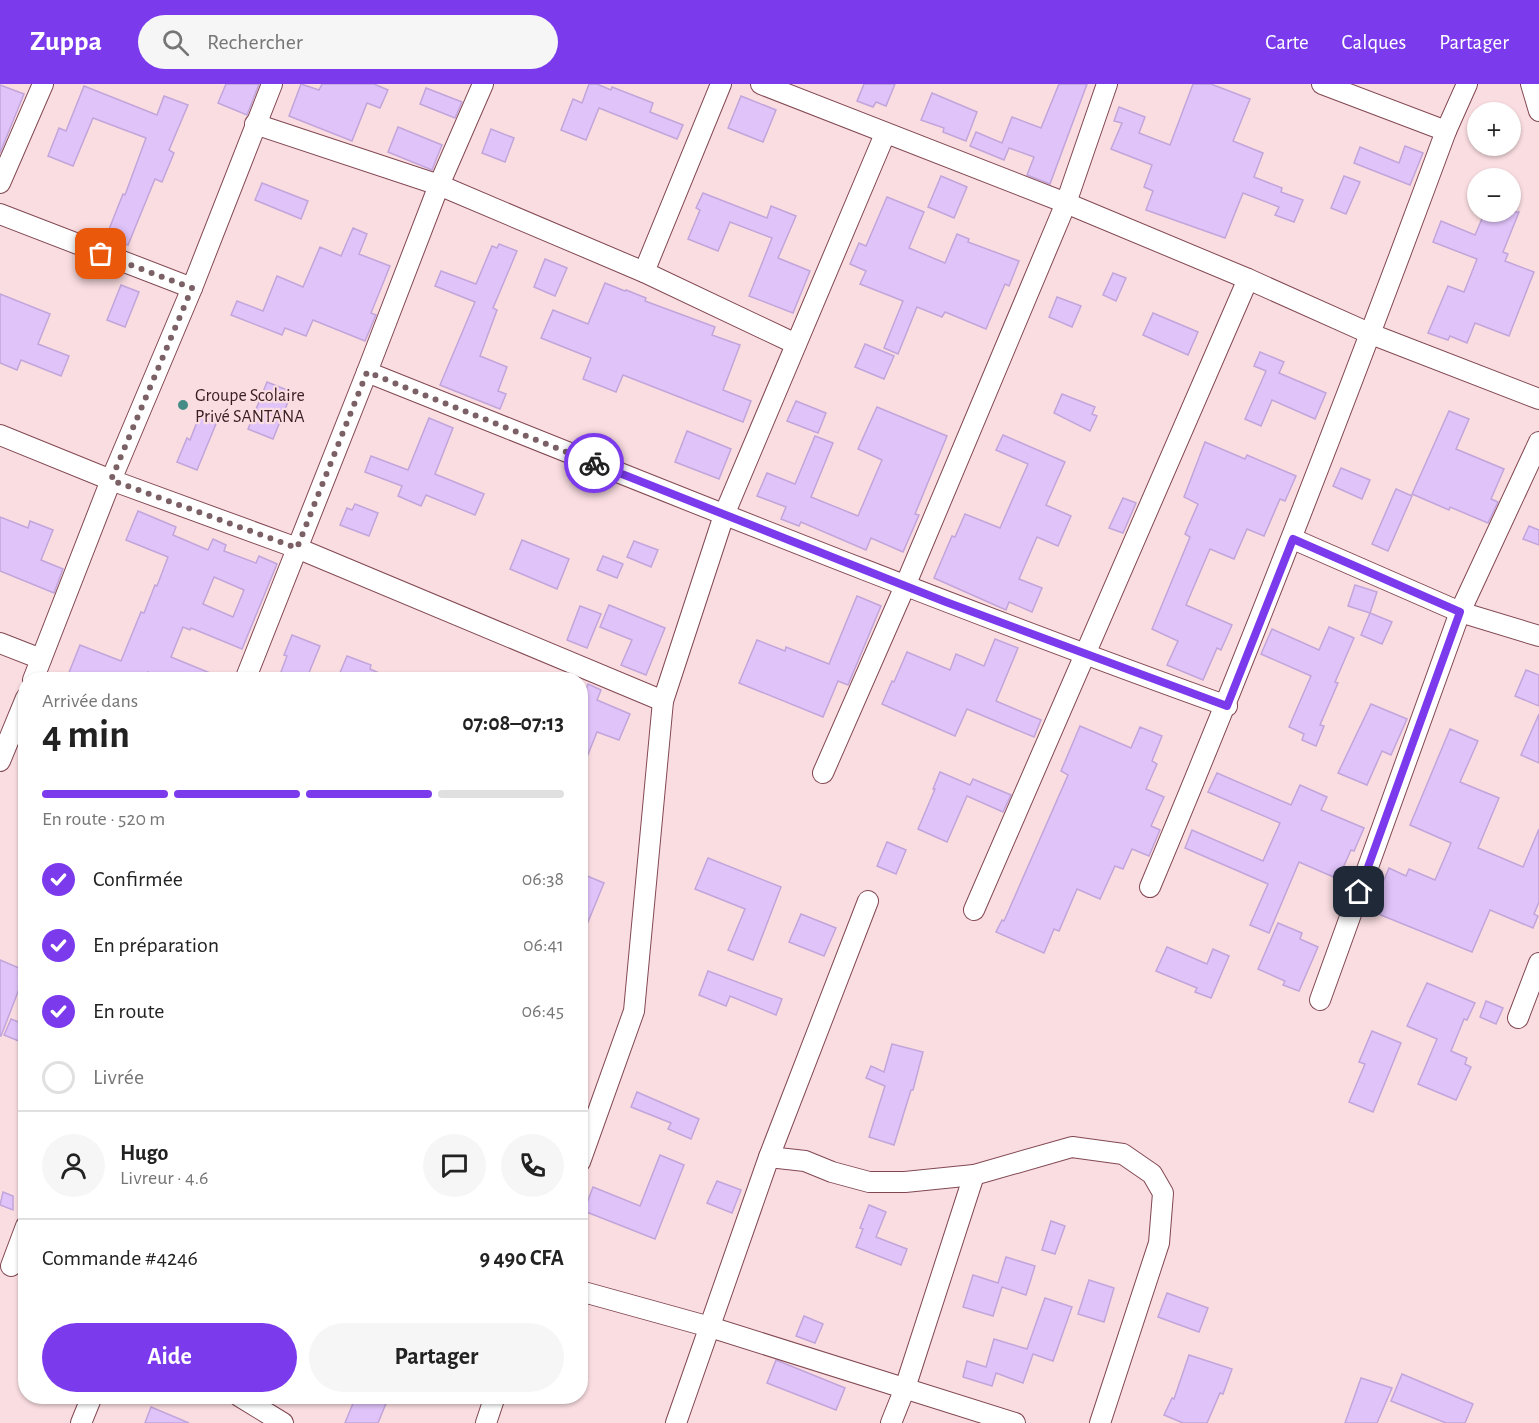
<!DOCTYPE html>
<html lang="fr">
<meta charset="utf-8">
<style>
:root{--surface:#fff;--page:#f6f6f6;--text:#222;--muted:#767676;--line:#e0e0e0;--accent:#7c3aed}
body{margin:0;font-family:"Alegreya Sans",sans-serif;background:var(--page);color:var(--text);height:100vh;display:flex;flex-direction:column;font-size:22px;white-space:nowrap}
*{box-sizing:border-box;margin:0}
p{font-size:20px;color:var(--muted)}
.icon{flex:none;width:33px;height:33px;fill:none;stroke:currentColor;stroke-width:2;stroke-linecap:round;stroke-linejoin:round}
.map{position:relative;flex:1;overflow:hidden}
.side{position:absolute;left:18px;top:588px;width:570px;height:732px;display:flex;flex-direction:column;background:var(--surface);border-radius:24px;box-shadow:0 2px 4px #0004}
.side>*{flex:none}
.fabs{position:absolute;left:1467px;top:18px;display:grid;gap:12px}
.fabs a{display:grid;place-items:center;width:54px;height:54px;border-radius:50%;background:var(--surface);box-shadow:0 2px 4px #0004;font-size:30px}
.pin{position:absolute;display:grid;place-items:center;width:51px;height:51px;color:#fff;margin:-26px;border-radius:12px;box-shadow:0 3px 9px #0006}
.courier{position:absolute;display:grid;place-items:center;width:60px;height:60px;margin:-30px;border:4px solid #7c3aed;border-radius:50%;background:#fff;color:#222;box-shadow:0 2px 8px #0007}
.overview em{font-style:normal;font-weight:700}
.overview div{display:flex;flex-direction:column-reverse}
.overview{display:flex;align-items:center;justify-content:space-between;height:102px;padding:0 24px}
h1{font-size:39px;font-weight:700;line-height:45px}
.bar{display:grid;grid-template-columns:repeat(4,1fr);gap:9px 6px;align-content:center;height:72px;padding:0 24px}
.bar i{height:8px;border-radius:4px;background:var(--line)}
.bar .current{background:var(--accent)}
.bar p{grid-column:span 4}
.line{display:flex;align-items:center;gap:15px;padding:0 24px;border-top:2px solid var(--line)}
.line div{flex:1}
.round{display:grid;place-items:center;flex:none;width:63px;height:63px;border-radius:32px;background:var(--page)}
ol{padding:0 24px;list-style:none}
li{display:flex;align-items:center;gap:18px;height:66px}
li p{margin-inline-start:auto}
li .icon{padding:6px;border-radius:50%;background:var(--accent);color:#fff;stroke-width:4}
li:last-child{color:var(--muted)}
li i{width:33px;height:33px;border:3px solid var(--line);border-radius:50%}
.button{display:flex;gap:12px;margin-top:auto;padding:12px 24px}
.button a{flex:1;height:69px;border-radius:36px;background:var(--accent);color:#fff;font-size:24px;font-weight:700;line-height:69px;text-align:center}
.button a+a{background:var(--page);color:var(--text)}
header{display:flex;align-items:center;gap:36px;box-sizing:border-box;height:84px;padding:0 30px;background:var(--accent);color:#fff}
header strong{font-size:28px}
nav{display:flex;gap:33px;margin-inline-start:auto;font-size:21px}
.search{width:420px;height:54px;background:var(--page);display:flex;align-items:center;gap:15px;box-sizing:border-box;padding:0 21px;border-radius:33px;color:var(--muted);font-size:22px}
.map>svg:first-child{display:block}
.building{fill:#e0c3f9;stroke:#c2a5da;stroke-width:1.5;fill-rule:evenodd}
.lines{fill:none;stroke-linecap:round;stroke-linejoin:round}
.street-casing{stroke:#824852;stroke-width:22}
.street{stroke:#fff;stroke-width:20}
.done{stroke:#7b6165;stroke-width:6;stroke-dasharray:0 10.8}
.route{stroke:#7c3aed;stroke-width:8}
.poi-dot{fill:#458c87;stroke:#fadde1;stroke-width:2}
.labels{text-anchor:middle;stroke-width:4.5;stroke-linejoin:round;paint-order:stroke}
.poi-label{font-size:18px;fill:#371e22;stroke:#fadde1;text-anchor:start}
</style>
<header>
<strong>Zuppa</strong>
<div class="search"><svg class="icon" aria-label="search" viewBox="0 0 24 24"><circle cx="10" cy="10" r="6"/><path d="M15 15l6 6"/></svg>Rechercher</div>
<nav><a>Carte</a><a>Calques</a><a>Partager</a></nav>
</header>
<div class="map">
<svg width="1539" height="1339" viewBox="0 0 1539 1339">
<rect width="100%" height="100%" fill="#fadde1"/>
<!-- building -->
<g class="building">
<path d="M 226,0 L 259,0 L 247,31 L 218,19 Z"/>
<path d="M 301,0 L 319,6 L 322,0 L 374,0 L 388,6 L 380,24 L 367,19 L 352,57 L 289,32 Z"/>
<path d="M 589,0 L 597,0 L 611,6 L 612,3 L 653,19 L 650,28 L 683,41 L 677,55 L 599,24 L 586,56 L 561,46 L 573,15 L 582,19 Z"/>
<path d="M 864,0 L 895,0 L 886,22 L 876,18 L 873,23 L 857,17 Z"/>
<path d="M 1059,0 L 1087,0 L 1050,100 L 1027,91 L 1034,73 L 1009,64 L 1004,76 L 970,62 L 976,48 L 1002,59 L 1012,33 L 1041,44 Z"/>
<path d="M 1193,0 L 1211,0 L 1250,15 L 1233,57 L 1263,69 L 1254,93 L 1282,104 L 1281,108 L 1303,116 L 1294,138 L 1275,131 L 1279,123 L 1243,109 L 1225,154 L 1146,126 L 1153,107 L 1144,103 L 1152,81 L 1111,65 L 1122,39 L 1114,37 L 1119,23 L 1145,33 L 1139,49 L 1170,61 Z"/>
<path d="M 0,1 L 24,10 L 0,69 Z"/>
<path d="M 84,2 L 157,31 L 164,12 L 188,21 L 169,66 L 174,69 L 162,98 L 155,95 L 128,161 L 106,153 L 123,110 L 125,111 L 146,54 L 93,34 L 73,82 L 48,72 L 59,44 L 66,47 Z"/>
<path d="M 426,4 L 462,18 L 455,34 L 420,20 Z"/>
<path d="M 932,9 L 977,28 L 966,57 L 943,48 L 944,44 L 921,36 Z"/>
<path d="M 741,12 L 776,26 L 763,58 L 728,44 Z"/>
<path d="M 398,43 L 442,61 L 432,86 L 388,68 Z"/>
<path d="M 491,45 L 514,54 L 505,78 L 482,69 Z"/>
<path d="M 1405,62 L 1423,69 L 1410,101 L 1354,79 L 1360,63 L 1399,79 Z"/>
<path d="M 941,92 L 967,103 L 954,134 L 928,123 Z"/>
<path d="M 1344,92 L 1360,98 L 1346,130 L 1331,124 Z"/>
<path d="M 262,99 L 308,117 L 301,135 L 255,116 Z"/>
<path d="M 703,109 L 767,134 L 771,122 L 796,132 L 778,174 L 810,187 L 793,229 L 749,212 L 772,154 L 730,138 L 718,167 L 688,155 L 700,126 L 696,124 Z"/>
<path d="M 887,113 L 924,128 L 909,164 L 945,179 L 957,150 L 969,155 L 968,158 L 1019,177 L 1009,202 L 1005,200 L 986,245 L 945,228 L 942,233 L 917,223 L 898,270 L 884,264 L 903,217 L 860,200 L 866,187 L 850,180 L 859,159 L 866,162 Z"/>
<path d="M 1485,128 L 1519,128 L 1503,168 L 1508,170 L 1505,177 L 1534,188 L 1509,252 L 1475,239 L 1467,259 L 1450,252 L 1448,256 L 1428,249 L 1448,202 L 1464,208 L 1477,175 L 1433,158 L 1441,137 L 1475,151 Z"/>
<path d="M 353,144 L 367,150 L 359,170 L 390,182 L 371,229 L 376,231 L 365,257 L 313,236 L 306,252 L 285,244 L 282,251 L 231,231 L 237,217 L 263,227 L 277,192 L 303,203 L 320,163 L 341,172 Z"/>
<path d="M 499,160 L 517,167 L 493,224 L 497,226 L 480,272 L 507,283 L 498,307 L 506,310 L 500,325 L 440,301 L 475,218 L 435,202 L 441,187 L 476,200 L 492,162 L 497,164 Z"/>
<path d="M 545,175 L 567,184 L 555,212 L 534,203 Z"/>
<path d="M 1113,189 L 1126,194 L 1116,217 L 1103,211 Z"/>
<path d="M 605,199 L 625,207 L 626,206 L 646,214 L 645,217 L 715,243 L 712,251 L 740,261 L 723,306 L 751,317 L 743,338 L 623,291 L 616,308 L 583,295 L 591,274 L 541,254 L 553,226 L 588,240 Z"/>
<path d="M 121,201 L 139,208 L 125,243 L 107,236 Z"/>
<path d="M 0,210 L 50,230 L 38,260 L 69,272 L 61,292 L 21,276 L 17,286 L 0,279 Z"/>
<path d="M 1057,213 L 1081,222 L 1072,243 L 1049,233 Z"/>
<path d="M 1153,229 L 1198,248 L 1188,271 L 1143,251 Z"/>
<path d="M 865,260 L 894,272 L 884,295 L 855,283 Z"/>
<path d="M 1260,268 L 1284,278 L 1279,289 L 1326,309 L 1315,335 L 1272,316 L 1261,342 L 1245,335 L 1266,287 L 1254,282 Z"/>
<path d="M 267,298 L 292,308 L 273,355 L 248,345 Z"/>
<path d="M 1062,310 L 1095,323 L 1092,330 L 1097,332 L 1090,347 L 1054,329 Z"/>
<path d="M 796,317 L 826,329 L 818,349 L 787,337 Z"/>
<path d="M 877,323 L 947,352 L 915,430 L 919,431 L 903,468 L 871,454 L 866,466 L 801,438 L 799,442 L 781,435 L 786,423 L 757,412 L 767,389 L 795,400 L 815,352 L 833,359 L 811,413 L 858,432 L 882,376 L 858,365 Z"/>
<path d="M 1449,327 L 1469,335 L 1456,365 L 1504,385 L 1491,415 L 1498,418 L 1488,439 L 1450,423 L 1449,426 L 1412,410 Z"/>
<path d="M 201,328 L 218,335 L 197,386 L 177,378 L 187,354 L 190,356 Z"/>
<path d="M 429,334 L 453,344 L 435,390 L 484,410 L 475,431 L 426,411 L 421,422 L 398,412 L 402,402 L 365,388 L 371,372 L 408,386 Z"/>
<path d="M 687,347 L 731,365 L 719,395 L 675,378 Z"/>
<path d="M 1003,351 L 1065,378 L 1046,421 L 1071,432 L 1058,462 L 1037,453 L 1019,495 L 1042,504 L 1032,528 L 1009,518 L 1006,526 L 934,494 L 952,452 L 955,453 L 965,430 L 1000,444 L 1028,380 L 996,366 Z"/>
<path d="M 1205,358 L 1245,375 L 1247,371 L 1296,392 L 1285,417 L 1280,415 L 1264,452 L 1247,445 L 1234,475 L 1210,465 L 1186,521 L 1232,541 L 1221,566 L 1217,564 L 1203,596 L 1167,581 L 1178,557 L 1152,545 L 1190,453 L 1185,450 L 1198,420 L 1184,413 Z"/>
<path d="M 1341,384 L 1370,396 L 1362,415 L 1333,402 Z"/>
<path d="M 1396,405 L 1412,412 L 1388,467 L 1372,460 Z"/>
<path d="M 1123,414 L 1136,419 L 1123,449 L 1109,444 Z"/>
<path d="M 355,420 L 378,429 L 369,452 L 340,441 L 347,424 L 352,426 Z"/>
<path d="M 138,427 L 176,443 L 173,451 L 208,466 L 213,455 L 226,461 L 224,467 L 256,479 L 259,472 L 277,480 L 242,565 L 191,544 L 190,546 L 183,543 L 171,573 L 227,596 L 168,596 L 148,588 L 145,596 L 66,596 L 80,561 L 121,577 L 141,528 L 144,529 L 155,501 L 157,502 L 168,473 L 126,456 ZM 214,493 L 244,506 L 233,533 L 203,520 Z"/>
<path d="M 0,433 L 28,444 L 30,437 L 53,446 L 41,476 L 63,485 L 54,509 L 0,487 Z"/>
<path d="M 1529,442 L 1539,446 L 1539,461 L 1523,455 Z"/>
<path d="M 522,456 L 569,475 L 557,505 L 510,485 Z"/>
<path d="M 634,457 L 658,466 L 651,483 L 627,473 Z"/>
<path d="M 603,472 L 623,480 L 617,494 L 597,486 Z"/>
<path d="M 1355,501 L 1377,508 L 1370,529 L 1348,522 Z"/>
<path d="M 857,512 L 881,522 L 848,601 L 838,597 L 823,633 L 739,599 L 757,556 L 785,567 L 786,563 L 829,580 Z"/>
<path d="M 609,521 L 665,544 L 646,591 L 621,581 L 632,556 L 600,543 Z"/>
<path d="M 580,522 L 601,530 L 587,564 L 567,556 Z"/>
<path d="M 1370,529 L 1392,538 L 1382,560 L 1361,551 Z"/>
<path d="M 1329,543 L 1354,554 L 1335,598 L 1338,599 L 1320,641 L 1324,642 L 1316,662 L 1302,656 L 1304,650 L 1289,643 L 1311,592 L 1261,570 L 1272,545 L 1319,566 Z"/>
<path d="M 292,551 L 320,562 L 306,596 L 278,596 L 287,572 L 284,571 Z"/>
<path d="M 995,555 L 1018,564 L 996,617 L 1041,636 L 1034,653 L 967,625 L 955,652 L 882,620 L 892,597 L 894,598 L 907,568 L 950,586 L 956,570 L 984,582 Z"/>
<path d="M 347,572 L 371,581 L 370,585 L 395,596 L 337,596 Z"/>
<path d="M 1526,586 L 1539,591 L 1539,622 L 1515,612 Z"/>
<path d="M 588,600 L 601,606 L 597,616 L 630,630 L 619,656 L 597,648 L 581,688 L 580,620 Z"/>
<path d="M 1371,620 L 1407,635 L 1391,671 L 1382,667 L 1367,701 L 1338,689 Z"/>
<path d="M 1539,630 L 1539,679 L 1521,671 Z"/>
<path d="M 1080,642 L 1131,664 L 1140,643 L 1162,652 L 1152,677 L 1157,680 L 1146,705 L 1164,713 L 1151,742 L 1160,746 L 1149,772 L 1132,765 L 1123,785 L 1115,782 L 1100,815 L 1077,805 L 1059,847 L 1054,845 L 1044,869 L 996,848 L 1002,836 L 1004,837 L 1068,691 L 1061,687 Z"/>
<path d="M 1450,645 L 1478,657 L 1460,698 L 1499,714 L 1478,764 L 1523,783 L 1539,745 L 1539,818 L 1534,830 L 1538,832 L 1533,844 L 1490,826 L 1472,868 L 1371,827 L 1389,784 L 1406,792 L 1409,785 L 1435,796 L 1451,759 L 1410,741 Z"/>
<path d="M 940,688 L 970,701 L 973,695 L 1011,711 L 1003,728 L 967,712 L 947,758 L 918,745 L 935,705 L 933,705 Z"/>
<path d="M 1217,689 L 1291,721 L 1300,701 L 1327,713 L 1321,726 L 1364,744 L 1354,767 L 1351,766 L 1338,795 L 1299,778 L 1269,849 L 1250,841 L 1268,800 L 1185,764 L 1192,746 L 1263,777 L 1280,739 L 1208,708 Z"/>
<path d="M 887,758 L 906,766 L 896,790 L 877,782 Z"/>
<path d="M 708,774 L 781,803 L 753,876 L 728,866 L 745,825 L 695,805 Z"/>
<path d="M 580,789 L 604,799 L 581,855 L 580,855 Z"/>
<path d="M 801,830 L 836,844 L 824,872 L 789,858 Z"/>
<path d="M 1278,839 L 1302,849 L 1300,855 L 1318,863 L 1299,907 L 1283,901 L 1285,897 L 1258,885 Z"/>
<path d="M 1167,863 L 1207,880 L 1213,865 L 1229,872 L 1211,914 L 1195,908 L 1197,904 L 1156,887 Z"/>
<path d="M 0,876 L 26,887 L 1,952 L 0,952 Z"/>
<path d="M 708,887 L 782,915 L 776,931 L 730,912 L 726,922 L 699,911 Z"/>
<path d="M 1427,899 L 1475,919 L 1467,936 L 1464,935 L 1451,967 L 1467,974 L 1465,980 L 1471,983 L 1456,1016 L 1418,1000 L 1437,955 L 1407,942 Z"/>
<path d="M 1486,917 L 1503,924 L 1496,940 L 1480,933 Z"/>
<path d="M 11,935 L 26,941 L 26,960 L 4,951 Z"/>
<path d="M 1372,947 L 1401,959 L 1373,1028 L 1349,1018 L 1365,980 L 1359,978 Z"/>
<path d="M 892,960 L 923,968 L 913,1006 L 911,1006 L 894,1061 L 869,1053 L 885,1002 L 866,994 L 871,982 L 884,988 Z"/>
<path d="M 637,1008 L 699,1035 L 691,1055 L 668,1045 L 671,1039 L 631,1023 Z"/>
<path d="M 660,1071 L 684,1081 L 655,1155 L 584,1127 L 593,1103 L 640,1122 Z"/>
<path d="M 717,1097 L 741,1106 L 732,1129 L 707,1119 Z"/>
<path d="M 3,1108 L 13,1112 L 13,1126 L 0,1121 Z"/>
<path d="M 869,1121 L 886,1128 L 876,1153 L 907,1165 L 901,1181 L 856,1163 L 863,1145 L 860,1144 Z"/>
<path d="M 1051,1137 L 1065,1142 L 1055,1170 L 1042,1166 Z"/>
<path d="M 1006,1173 L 1035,1182 L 1026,1211 L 1002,1203 L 993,1232 L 963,1223 L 973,1191 L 998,1199 Z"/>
<path d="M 1089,1196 L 1114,1204 L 1104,1238 L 1078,1230 Z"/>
<path d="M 1167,1209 L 1208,1224 L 1199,1248 L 1158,1233 Z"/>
<path d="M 1045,1214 L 1072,1223 L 1053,1277 L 1033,1270 L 1023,1299 L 996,1289 L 992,1302 L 963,1293 L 967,1277 L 986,1283 L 994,1255 L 1027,1265 Z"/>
<path d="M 804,1232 L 823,1240 L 815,1259 L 796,1252 Z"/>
<path d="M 1189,1271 L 1232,1285 L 1223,1310 L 1220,1309 L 1207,1339 L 1183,1339 L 1164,1331 L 1172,1314 L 1174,1315 Z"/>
<path d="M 776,1276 L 845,1304 L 836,1326 L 767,1299 Z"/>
<path d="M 1402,1290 L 1473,1320 L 1465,1339 L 1446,1339 L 1391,1317 Z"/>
<path d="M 1361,1294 L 1392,1304 L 1377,1339 L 1345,1339 Z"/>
<path d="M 356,1312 L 389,1312 L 378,1339 L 345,1339 Z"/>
<path d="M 151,1323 L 189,1339 L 145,1339 Z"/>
</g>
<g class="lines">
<!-- street casing -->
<g class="street-casing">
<g id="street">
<path d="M 761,0 L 1066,119 L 1248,195 L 1371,250 L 1539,315"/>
<path d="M 1322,0 L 1446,47"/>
<path d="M 1531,0 L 1539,27"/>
<path d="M 255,40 L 439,101 L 644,188 L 796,260"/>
<path d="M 0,99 L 43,0"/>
<path d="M 0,130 L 192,204"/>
<path d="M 644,188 L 721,0"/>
<path d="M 367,288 C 653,402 937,518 1227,622"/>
<path d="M 0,351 L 111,396 L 297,464 L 663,617"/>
<path d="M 1293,455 L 1460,528 L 1539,552"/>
<path d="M 0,559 L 41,575"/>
<path d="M 33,596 L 111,396 L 192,204 L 272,0"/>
<path d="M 245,596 L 367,288 L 439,101 L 483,0"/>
<path d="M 0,677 L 26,614"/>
<path d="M 823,689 L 905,502 L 1066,119 L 1107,0"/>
<path d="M 1150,803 C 1255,553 1352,301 1446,47 L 1467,0"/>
<path d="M 974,826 L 1248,195"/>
<path d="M 1320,916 L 1460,528 L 1539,358"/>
<path d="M 1518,934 L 1539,879"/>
<path d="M 769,1073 L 805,1077 L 832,1088 L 869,1098 L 905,1098 L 974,1091 L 1072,1063 L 1123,1070 L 1152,1090 L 1163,1109 L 1159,1159 L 1100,1339"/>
<path d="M 580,1078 L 634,927 L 663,617 L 724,431 L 885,50"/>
<path d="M 11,1182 L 26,1142"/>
<path d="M 580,1207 L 710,1243 L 1015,1339"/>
<path d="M 239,1312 L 283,1339"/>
<path d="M 81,1339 L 92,1312"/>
<path d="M 486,1339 L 495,1312"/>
<path d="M 676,1339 L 769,1073 L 868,817"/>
<path d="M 891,1339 L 905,1304 L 974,1091"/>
</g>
</g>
<!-- street -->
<use href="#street" class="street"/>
</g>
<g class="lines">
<!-- done -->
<path class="done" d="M 101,170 L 192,204 L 111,396 L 297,464 L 367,288 L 594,379"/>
<!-- route -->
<path class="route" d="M 594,379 L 946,518 L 1227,622 L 1293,455 L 1460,528 L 1359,808"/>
</g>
<!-- markers -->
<circle class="poi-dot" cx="183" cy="321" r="6"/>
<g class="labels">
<!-- poi labels -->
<g class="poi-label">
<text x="195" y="317">Groupe Scolaire<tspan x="195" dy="21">Privé SANTANA</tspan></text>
</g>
</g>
</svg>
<div class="fabs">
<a>+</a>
<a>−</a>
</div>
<div class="pin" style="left:101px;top:170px;background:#ea580c"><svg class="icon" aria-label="bag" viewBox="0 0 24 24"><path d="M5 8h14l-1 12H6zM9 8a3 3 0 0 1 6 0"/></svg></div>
<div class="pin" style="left:1359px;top:808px;background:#1f2937"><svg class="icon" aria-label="home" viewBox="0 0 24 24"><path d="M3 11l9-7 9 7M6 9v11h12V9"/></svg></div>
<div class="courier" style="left:594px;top:379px"><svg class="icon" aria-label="bike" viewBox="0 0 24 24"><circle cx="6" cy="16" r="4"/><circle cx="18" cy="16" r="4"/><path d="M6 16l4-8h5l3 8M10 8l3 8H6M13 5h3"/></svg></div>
<section class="side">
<div class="overview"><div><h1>4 min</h1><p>Arrivée dans</p></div><em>07:08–07:13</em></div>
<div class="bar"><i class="current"></i><i class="current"></i><i class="current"></i><i></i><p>En route · 520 m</p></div>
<ol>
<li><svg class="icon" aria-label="check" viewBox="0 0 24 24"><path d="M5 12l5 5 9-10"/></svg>Confirmée<p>06:38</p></li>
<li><svg class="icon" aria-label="check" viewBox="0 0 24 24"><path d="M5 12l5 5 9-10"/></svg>En préparation<p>06:41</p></li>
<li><svg class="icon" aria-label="check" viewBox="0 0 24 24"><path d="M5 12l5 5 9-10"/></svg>En route<p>06:45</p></li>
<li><i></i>Livrée</li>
</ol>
<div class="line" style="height:108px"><a class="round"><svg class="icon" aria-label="person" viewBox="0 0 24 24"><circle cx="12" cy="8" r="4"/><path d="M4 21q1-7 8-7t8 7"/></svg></a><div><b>Hugo</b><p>Livreur · 4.6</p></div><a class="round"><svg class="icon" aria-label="chat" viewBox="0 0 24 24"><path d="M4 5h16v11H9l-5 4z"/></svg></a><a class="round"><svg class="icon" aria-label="phone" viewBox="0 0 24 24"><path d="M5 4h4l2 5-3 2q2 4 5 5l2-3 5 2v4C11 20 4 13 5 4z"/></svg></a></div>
<div class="line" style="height:78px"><div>Commande #4246</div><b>9 490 CFA</b></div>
<div class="button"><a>Aide</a><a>Partager</a></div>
</section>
</div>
